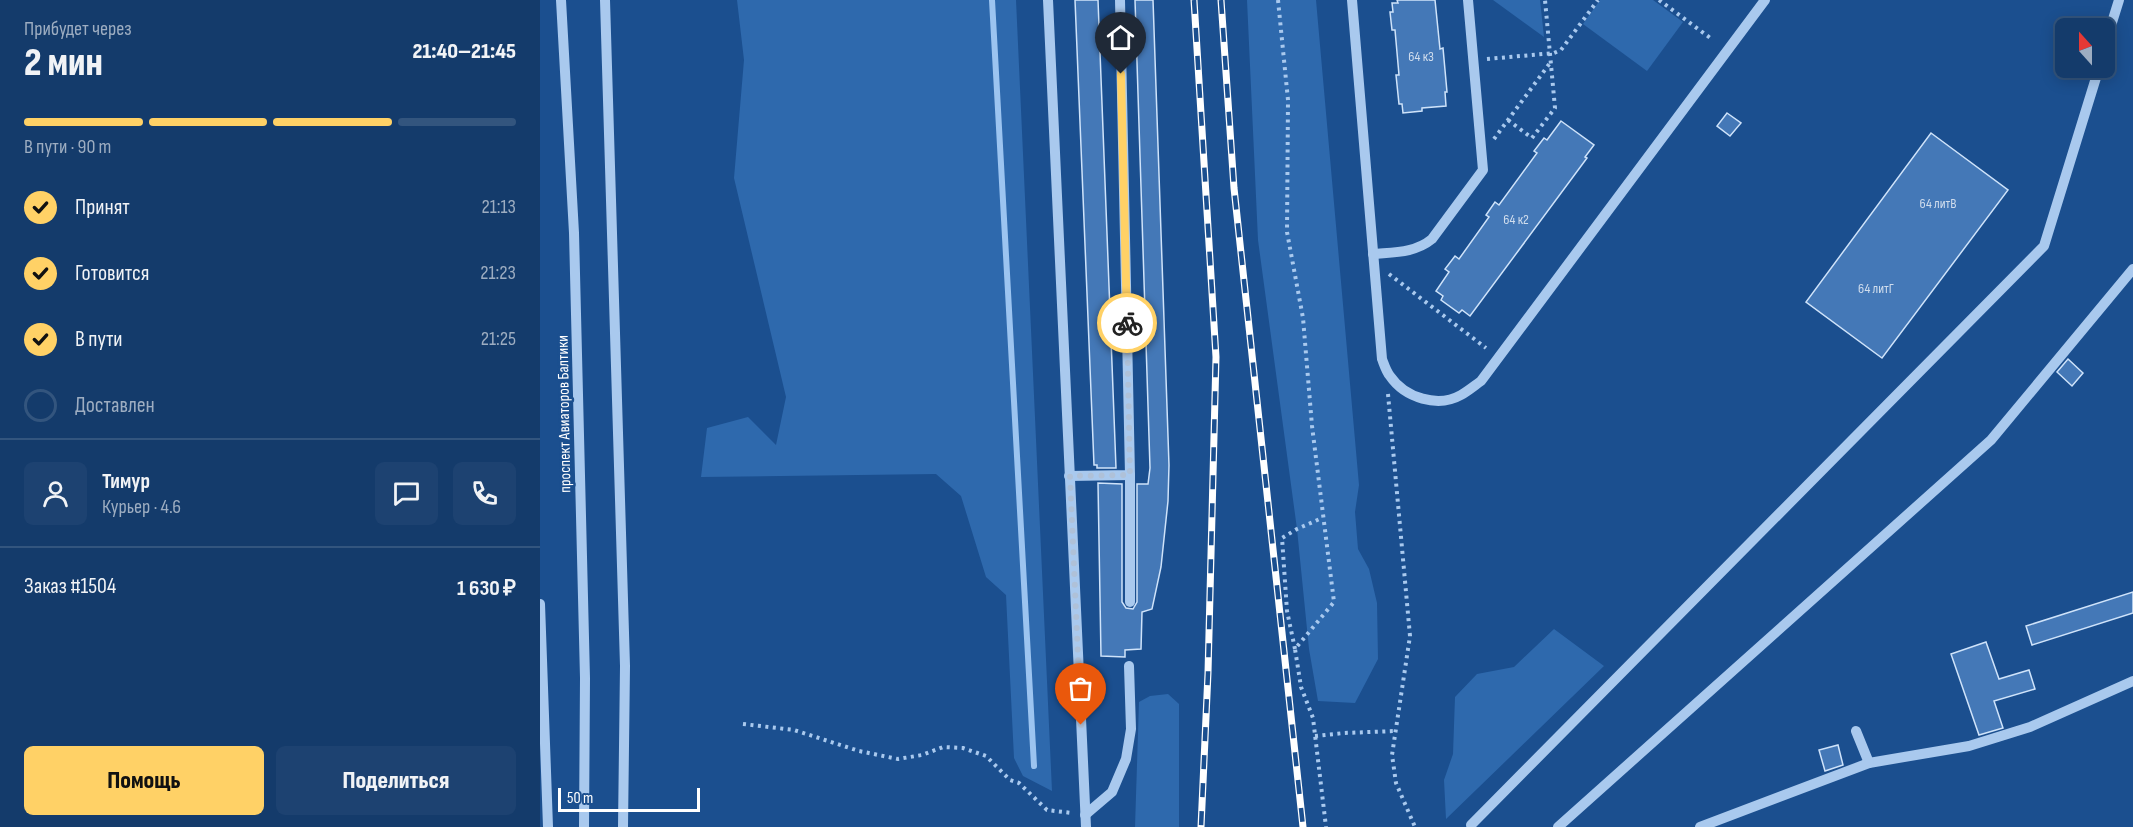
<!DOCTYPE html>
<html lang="ru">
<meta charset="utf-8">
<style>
:root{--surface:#143b6b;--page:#1d4271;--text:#f1f3f6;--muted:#9dadc1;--line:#33557e;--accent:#ffd166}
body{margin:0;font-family:"Sofia Sans Condensed",sans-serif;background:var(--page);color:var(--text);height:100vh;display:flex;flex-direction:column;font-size:22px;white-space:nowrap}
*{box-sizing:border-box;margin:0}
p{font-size:20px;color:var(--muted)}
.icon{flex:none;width:33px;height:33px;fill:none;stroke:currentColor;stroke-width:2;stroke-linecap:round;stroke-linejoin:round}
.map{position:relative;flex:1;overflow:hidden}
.side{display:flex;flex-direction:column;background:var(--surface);width:540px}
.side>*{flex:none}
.needle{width:39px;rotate:339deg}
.controls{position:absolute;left:1515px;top:18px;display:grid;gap:12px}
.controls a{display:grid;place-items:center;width:60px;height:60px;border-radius:9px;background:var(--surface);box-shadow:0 3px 15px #0003,0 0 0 2px var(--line);font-size:30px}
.scale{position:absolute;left:18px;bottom:15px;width:142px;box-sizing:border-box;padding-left:6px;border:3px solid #fff;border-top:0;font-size:16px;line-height:21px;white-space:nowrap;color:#fff;-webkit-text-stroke:4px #1b4f8f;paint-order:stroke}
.pin{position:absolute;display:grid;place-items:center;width:51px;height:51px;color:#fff;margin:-62px -26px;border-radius:50% 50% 50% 0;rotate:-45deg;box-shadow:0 0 6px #0007}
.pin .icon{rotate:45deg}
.courier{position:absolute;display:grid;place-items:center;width:60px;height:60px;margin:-30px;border:4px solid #ffd166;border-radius:50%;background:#fff;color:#222;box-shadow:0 2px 8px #0007}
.overview em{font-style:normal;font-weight:800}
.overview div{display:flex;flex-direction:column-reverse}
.overview{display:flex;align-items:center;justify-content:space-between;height:102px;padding:0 24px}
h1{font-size:39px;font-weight:800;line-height:45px}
.bar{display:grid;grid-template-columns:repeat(4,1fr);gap:9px 6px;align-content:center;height:72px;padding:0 24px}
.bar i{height:8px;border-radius:4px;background:var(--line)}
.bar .selected{background:var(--accent)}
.bar p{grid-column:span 4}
.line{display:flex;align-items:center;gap:15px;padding:0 24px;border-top:2px solid var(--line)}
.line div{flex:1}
.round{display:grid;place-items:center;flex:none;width:63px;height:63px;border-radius:9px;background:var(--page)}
ol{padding:0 24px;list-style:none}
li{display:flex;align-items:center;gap:18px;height:66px}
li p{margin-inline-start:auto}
li .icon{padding:6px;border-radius:50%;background:var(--accent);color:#111;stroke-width:4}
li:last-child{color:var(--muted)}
li i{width:33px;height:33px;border:3px solid var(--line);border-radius:50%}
.cta{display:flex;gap:12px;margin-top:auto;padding:12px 24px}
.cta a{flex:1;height:69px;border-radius:9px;background:var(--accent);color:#111;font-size:24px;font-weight:800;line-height:69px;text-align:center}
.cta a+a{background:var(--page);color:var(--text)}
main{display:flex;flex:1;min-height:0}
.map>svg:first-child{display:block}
.green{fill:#2e69ad}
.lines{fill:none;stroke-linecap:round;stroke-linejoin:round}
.stream{stroke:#9cc4f0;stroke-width:6}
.building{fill:#4478b7;stroke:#cfe3fa;stroke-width:1.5}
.path{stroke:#a9c9ee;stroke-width:4;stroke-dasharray:3 4.5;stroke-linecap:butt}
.minor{stroke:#a9c9ee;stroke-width:10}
.rail-casing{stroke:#fff;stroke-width:7}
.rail{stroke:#1b4f8f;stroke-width:4.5;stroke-dasharray:14;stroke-linecap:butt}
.done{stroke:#afc1d8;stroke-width:6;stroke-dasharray:0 10.8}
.route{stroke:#ffd166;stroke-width:8}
.labels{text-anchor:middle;stroke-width:5;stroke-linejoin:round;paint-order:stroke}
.number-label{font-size:14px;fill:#d0dded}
.street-label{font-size:16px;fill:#fff;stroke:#1b4f8f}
</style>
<main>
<section class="side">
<div class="overview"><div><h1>2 мин</h1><p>Прибудет через</p></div><em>21:40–21:45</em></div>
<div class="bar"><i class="selected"></i><i class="selected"></i><i class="selected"></i><i></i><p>В пути · 90 m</p></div>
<ol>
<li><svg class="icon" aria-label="check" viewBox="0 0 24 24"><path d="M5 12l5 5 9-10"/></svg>Принят<p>21:13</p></li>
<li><svg class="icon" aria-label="check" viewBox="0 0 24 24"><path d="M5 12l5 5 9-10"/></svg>Готовится<p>21:23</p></li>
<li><svg class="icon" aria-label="check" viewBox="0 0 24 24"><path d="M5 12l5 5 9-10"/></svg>В пути<p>21:25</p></li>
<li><i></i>Доставлен</li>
</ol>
<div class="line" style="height:108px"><a class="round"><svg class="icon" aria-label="person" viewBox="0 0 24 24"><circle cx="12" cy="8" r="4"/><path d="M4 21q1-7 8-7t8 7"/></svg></a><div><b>Тимур</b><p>Курьер · 4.6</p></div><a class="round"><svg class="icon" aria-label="chat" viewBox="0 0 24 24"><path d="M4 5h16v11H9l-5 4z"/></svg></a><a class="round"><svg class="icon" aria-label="phone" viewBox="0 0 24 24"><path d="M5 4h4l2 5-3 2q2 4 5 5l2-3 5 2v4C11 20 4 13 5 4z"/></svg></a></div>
<div class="line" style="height:78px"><div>Заказ #1504</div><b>1 630 ₽</b></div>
<div class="cta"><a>Помощь</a><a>Поделиться</a></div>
</section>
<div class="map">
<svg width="1593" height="827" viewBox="0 0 1593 827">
<rect width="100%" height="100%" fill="#1b4f8f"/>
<!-- green -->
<g class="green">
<path d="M 197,0 L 476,0 L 512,791 L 483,776 L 474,758 L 466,595 L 446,577 L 421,496 L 396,474 L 161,477 L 167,428 L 208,417 L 236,445 L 246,397 L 194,178 L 204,60 Z"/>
<path d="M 707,0 L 776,0 L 819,485 L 815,512 L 818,549 L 829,569 L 837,603 L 838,659 L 815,703 L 778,701 L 769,649 L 757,529 L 718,240 Z"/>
<path d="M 953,0 L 1000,0 L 1004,37 Z"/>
<path d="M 1060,0 L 1113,0 L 1143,22 L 1107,71 L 1043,24 Z"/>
<path d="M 1014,629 L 1064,666 L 906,819 L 904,780 L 913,754 L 915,697 L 937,674 L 974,667 Z"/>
<path d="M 628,694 L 639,704 L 639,827 L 595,827 L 599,702 L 610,696 Z"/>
</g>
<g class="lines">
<!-- stream -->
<path class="stream" d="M 452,0 L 494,766"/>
</g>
<!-- building -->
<g class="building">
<path d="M 535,0 L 558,0 L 576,468 L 557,468 L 557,465 L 554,465 Z"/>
<path d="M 595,0 L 613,0 L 629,465 L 628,501 L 621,567 L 612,609 L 602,612 L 601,649 L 585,650 L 585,657 L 561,656 L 558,483 L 582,484 L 582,602 L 586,608 L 593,609 L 597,602 L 597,484 L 608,484 L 610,468 Z"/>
<path d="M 857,0 L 895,0 L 900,49 L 903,48 L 907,92 L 905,92 L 906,106 L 882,108 L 882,111 L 863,113 L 862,104 L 859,104 L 856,75 L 859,75 L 855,30 L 852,30 L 850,12 L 853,12 L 852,3 L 858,3 Z"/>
<path d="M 1187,113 L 1201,123 L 1190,136 L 1177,126 Z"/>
<path d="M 1021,121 L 1054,145 L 1045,157 L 1047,158 L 930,316 L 922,310 L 919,313 L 901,300 L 903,296 L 896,291 L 909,272 L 905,269 L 915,256 L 919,259 L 949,217 L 946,215 L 955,202 L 959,205 L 997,153 L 994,151 L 1004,138 L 1007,140 Z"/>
<path d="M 1391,133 L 1468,190 L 1342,358 L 1266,302 Z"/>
<path d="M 1528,359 L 1543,373 L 1532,386 L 1517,372 Z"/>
<path d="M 1593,592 L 1593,613 L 1492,645 L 1486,626 Z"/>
<path d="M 1446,642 L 1459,679 L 1489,670 L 1495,689 L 1454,701 L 1463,728 L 1439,735 L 1411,654 Z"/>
<path d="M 1298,745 L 1303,765 L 1285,771 L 1279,750 Z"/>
</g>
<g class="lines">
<!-- path -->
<g class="path">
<path d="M 738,0 L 748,100 L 747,232 L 763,318 L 772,426 L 794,602 L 755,649 L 761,687 L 773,718 L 786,827"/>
<path d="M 1119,0 L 1173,40"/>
<path d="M 947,59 L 1014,53 L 1021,50 L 1058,0"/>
<path d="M 968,120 L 992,138 L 1015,108 L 1005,0"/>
<path d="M 954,139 L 1010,63"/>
<path d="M 849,274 L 946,348"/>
<path d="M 848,394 L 870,636 L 852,755 L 856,783 L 875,827"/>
<path d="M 755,649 L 747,611 L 742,538 L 757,529 L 782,518"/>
<path d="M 203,724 L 254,730 L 319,751 L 358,759 L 382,755 L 403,747 L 423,748 L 446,756 L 470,780 L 479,783 L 507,810 L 532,813"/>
<path d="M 775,736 L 804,733 L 855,731"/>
</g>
<!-- minor -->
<g class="minor">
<path d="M 21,0 L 34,233 L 45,678 L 44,827"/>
<path d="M 65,0 L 85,666 L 83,827"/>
<path d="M 508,0 L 546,827"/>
<path d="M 812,0 L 842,359 C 844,364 846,371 850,376 C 865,398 898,408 921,395 C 928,391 934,386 941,381 L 1225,0"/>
<path d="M 1564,48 L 1579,0"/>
<path d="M 833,254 C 854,252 875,253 892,239 L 943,170 L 928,0"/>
<path d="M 529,476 L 590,475 L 580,0"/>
<path d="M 590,602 L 590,475"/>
<path d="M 0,604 L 8,827"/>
<path d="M 1316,731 L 1329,763 L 1429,746 L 1490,727 L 1593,681"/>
<path d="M 545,815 L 572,792 L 586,759 L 591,729 L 589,666"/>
<path d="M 931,825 L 1504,246 L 1559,68"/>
<path d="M 1018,827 L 1451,440 L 1593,269"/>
<path d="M 1160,827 L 1329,763"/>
</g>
<!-- rail casing -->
<g class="rail-casing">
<g id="rail">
<path d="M 654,0 L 676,357 L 668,673 L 661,827"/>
<path d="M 681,0 L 694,188 L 763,827"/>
</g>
</g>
<!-- rail -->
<use href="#rail" class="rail"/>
</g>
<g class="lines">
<!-- done -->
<path class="done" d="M 541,725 L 530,476 L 590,475 L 587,323"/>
<!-- route -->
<path class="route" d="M 581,74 L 587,323"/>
</g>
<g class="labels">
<!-- number labels -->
<g class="number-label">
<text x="881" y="61">64 к3</text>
<text x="1398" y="208">64 литВ</text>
<text x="976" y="224">64 к2</text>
<text x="1336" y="293">64 литГ</text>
</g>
<!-- street labels -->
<g class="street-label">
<text transform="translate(23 414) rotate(-91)" y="6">проспект Авиаторов Балтики</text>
</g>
</g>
</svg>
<div class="controls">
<a><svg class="needle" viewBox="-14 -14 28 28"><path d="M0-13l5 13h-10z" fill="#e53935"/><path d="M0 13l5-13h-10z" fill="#9dadc1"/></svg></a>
</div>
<div class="scale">50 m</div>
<div class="pin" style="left:541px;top:725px;background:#ea580c"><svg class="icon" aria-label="bag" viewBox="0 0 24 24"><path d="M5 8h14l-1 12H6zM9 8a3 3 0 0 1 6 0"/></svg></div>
<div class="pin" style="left:581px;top:74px;background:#1f2937"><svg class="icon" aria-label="home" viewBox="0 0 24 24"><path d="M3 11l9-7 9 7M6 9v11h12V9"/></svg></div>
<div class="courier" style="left:587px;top:323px"><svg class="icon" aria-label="bike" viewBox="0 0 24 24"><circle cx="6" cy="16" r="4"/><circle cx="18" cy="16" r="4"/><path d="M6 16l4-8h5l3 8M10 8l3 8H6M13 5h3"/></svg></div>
</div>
</main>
